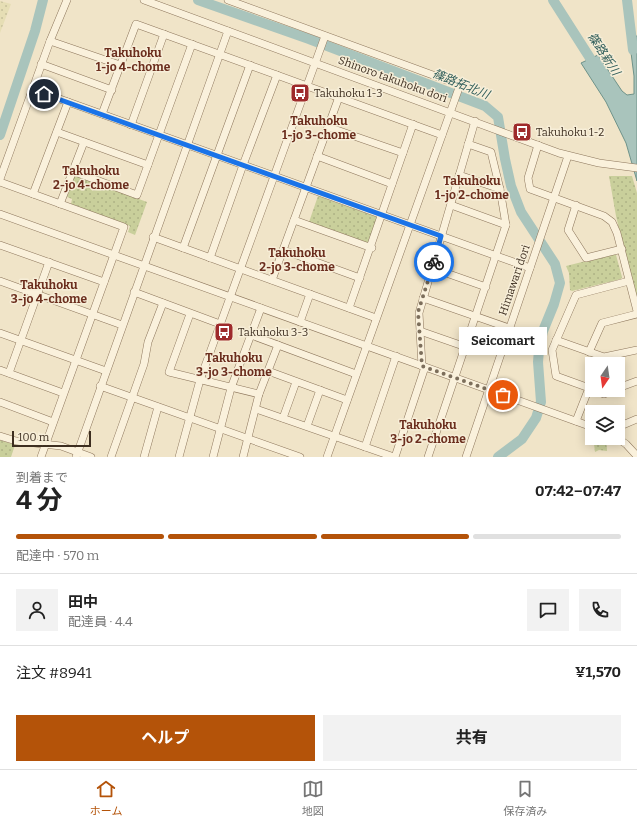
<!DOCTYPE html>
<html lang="ja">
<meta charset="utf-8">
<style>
:root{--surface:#fff;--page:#f2f2f2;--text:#222;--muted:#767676;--line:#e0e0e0;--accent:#b45309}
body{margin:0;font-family:Bitter,"Noto Sans JP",serif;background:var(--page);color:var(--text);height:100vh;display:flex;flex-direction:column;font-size:15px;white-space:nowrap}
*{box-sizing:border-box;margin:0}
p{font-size:13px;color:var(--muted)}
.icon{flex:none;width:22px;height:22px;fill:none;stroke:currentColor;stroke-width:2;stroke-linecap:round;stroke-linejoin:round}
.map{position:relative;height:457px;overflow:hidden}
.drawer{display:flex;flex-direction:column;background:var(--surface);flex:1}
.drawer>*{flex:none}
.needle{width:26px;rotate:193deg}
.fabs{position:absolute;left:585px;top:357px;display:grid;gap:8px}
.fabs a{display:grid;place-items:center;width:40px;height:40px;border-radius:0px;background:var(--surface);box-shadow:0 2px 10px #0003;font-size:20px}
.scale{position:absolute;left:12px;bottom:10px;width:79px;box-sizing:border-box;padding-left:4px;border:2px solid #3d2e20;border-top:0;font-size:11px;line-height:14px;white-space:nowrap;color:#3d2e20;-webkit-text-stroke:3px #f7eed8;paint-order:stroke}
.pin{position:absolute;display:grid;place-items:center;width:34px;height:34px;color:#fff;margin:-17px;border:2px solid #fff;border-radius:50%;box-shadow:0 1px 4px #0007}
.courier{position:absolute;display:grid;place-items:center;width:40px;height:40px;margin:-20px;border:3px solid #1a73e8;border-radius:50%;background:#fff;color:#222;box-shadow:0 1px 5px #0007}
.bubble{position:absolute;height:28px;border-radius:0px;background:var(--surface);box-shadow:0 2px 10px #0003;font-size:13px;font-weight:700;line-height:28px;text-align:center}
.head em{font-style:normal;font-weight:700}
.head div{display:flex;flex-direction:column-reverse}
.head{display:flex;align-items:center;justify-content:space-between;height:68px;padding:0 16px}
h1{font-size:26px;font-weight:700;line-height:30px}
.bar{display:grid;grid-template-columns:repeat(4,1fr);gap:6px 4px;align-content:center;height:48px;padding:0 16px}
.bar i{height:5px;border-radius:3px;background:var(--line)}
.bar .active{background:var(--accent)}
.bar p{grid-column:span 4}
.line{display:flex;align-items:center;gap:10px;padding:0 16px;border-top:1px solid var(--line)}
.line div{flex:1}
.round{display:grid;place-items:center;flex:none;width:42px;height:42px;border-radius:0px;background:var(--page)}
.cta{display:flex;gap:8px;margin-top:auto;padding:8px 16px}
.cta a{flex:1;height:46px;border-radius:0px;background:var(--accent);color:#fff;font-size:16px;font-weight:700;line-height:46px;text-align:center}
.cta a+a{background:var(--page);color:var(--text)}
.dock{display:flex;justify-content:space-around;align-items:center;height:56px;border-top:1px solid var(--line);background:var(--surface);font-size:11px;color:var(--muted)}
.dock a{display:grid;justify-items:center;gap:2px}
.dock .active{color:var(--accent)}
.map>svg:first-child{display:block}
.farmland{fill:url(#farmland-dots)}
.park{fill:url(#park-dots)}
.water{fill:#a9c4bc;stroke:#6f938a}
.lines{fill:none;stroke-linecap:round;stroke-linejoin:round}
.river{stroke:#a9c4bc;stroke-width:10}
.minor-casing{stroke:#8d765c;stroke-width:8}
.minor{stroke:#faf1dc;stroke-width:7}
.done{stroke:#7c6e5b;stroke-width:4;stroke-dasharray:0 7.2}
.route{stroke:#1a73e8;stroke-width:5}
.labels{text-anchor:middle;stroke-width:3;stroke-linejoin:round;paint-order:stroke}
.street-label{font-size:11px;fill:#3d2e20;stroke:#f7eed8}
.poi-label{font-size:11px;fill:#3d2e20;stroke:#f7eed8;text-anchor:start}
.neighbourhood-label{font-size:12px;font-weight:bold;fill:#6b2e1e;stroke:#f7eed8}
.water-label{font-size:12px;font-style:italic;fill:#2f5d5a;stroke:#f7eed8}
</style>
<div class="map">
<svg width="637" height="457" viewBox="0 0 637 457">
<defs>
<pattern id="farmland-dots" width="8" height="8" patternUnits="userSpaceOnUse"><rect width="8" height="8" fill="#e6deb5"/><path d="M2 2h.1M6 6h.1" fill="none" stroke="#c6bf9b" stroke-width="1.8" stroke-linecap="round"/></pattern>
<pattern id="park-dots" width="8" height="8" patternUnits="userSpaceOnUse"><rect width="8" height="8" fill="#c9cf9b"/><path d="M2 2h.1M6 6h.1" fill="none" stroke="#aeb285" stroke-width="1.8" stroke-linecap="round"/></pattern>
</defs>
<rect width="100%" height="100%" fill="#f0e4c8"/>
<!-- farmland -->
<path class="farmland" d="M 0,1 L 11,4 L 0,33 Z"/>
<!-- park -->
<g class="park">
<path d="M 76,176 L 147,202 L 135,235 L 128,232 L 130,226 L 71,204 L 72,199 L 67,197 L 74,177 Z"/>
<path d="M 609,176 L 632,176 L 637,193 L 637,303 L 616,216 Z"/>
<path d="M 318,196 L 377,217 L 378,219 L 369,242 L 367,243 L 309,222 Z"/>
<path d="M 614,254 L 616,255 L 622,277 L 621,279 L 572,291 L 570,290 L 569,273 L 566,266 Z"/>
<path d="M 0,440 L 15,445 L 11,457 L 0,457 Z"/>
<path d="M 598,440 C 606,439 607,444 607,451 L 599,450 L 595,452 L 594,444 Z"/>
</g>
<!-- water -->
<path class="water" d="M 637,36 L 637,181 L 626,143 L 606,102 L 581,63 L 598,55 L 622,91 L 627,95 L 634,94 L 634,76 L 629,37 Z"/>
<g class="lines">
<!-- river -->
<g class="river">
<path d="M 198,0 L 309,39 L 485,106 L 498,117 L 505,159 L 511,186 L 521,212 L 555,264 L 560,283 L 554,304 L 543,331 L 539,350 L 538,362 L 541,402 L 536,418 L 522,439 L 498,457"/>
<path d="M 553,0 L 597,69"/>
<path d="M 627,0 L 633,50"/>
<path d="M 0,135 L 35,31 L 43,0"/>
</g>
<!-- minor casing -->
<g class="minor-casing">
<g id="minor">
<path d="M 144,0 L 559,153 L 599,163 L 637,168"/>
<path d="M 228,0 L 460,85 L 327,457"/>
<path d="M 50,41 L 120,65"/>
<path d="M 41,64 L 112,90"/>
<path d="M 32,89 L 530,268"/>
<path d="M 102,114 L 136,24 L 442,135"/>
<path d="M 131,125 L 164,34"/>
<path d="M 328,127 L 403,153"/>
<path d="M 57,132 L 148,165"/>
<path d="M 538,145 L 528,178 L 530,189 L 604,216 L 612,222 L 617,233 L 637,311"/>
<path d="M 317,156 L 392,184"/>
<path d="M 72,171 L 137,195 L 192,44"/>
<path d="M 459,175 L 500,189"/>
<path d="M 0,179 L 50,41 L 67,0"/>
<path d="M 0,182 L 124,227 L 41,457"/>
<path d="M 33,194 L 68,102"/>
<path d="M 60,204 L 84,142"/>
<path d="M 451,205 L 506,225"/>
<path d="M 576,205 L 568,230 L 586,258 L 622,249"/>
<path d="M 0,214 L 592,427"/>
<path d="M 294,220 L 372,248"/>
<path d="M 153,237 L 376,318"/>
<path d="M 0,245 L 104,282"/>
<path d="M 183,248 L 250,65"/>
<path d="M 283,250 L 360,278"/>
<path d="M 210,258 L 243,165 L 277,75"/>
<path d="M 432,268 L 486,287"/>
<path d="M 272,280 L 339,97"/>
<path d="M 0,281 L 122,325"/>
<path d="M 134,292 L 220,324"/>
<path d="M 423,298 L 509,328"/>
<path d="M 349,308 L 413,124"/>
<path d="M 190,314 L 169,372 L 259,394"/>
<path d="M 300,322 L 310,294"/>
<path d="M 420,331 L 466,347"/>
<path d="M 0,333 L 106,371"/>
<path d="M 251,335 L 356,374"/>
<path d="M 556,340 L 604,357 L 637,350"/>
<path d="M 589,352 L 602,323 L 637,314"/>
<path d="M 422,366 L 419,313 L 475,121"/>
<path d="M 0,370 L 63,393"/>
<path d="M 268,371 L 347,400"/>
<path d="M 9,373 L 49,262"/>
<path d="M 100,386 L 300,457"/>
<path d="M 618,388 L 637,381"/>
<path d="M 592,389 L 556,376 L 552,350 L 576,295 L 629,281"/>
<path d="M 595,390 L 604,394 L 613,390"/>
<path d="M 0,402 L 53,422"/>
<path d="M 256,409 L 394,457"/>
<path d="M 283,418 L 296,382"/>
<path d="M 576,421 L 589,388"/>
<path d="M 307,426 L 320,390"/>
<path d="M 618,427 L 637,419"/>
<path d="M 0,436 L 16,441 L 61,446 L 91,457"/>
<path d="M 617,438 L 626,444 L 637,456"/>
<path d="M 365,447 L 396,356"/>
<path d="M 76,457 L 228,31"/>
<path d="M 111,457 L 144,364 L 148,342 L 163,303"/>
<path d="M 144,457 L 158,407"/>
<path d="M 179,457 L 200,380 L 325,36"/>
<path d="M 213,457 L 231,388 L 261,308"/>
<path d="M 243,457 L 259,394 L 278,345"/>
<path d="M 395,457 L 425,367"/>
<path d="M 428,457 L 506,225 L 500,189 L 491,152 L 468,144"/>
<path d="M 466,457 L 568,156"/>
</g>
</g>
<!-- minor -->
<use href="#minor" class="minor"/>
</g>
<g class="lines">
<!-- done -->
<path class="done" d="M 434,262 L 418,312 L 422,366 L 503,395"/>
<!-- route -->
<path class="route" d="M 44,94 L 441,236 L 434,262"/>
</g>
<!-- icons -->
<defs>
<g id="bus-square" transform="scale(1)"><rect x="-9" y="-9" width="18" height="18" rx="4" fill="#9e2a2b" stroke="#f7eed8"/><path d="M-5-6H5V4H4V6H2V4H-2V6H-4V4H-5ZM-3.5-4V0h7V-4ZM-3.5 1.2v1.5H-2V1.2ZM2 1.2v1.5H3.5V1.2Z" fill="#fff"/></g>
</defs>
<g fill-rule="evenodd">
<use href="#bus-square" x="300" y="93"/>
<use href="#bus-square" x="522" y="132"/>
<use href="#bus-square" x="224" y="332"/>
</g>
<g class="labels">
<!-- street labels -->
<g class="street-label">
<text transform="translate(393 79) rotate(20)" y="4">Shinoro takuhoku dori</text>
<text transform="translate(514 280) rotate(-71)" y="4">Himawari dori</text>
</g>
<!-- poi labels -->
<g class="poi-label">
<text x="314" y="97">Takuhoku 1-3</text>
<text x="536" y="136">Takuhoku 1-2</text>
<text x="238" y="336">Takuhoku 3-3</text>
</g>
<!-- neighbourhood labels -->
<g class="neighbourhood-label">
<text x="133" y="57">Takuhoku<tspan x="133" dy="14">1-jo 4-chome</tspan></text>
<text x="319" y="125">Takuhoku<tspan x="319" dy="14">1-jo 3-chome</tspan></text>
<text x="91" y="175">Takuhoku<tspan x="91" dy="14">2-jo 4-chome</tspan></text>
<text x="472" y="185">Takuhoku<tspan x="472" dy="14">1-jo 2-chome</tspan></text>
<text x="297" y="257">Takuhoku<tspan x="297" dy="14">2-jo 3-chome</tspan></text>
<text x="49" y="289">Takuhoku<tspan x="49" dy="14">3-jo 4-chome</tspan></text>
<text x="234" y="362">Takuhoku<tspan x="234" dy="14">3-jo 3-chome</tspan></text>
<text x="428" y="429">Takuhoku<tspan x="428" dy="14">3-jo 2-chome</tspan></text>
</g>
<!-- water labels -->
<g class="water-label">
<text transform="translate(604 54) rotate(57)" y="4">篠路新川</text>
<text transform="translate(461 84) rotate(22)" y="4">篠路拓北川</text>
</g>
</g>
</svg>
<div class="fabs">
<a><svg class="needle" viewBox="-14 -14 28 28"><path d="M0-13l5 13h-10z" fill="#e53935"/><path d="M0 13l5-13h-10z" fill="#767676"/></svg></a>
<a><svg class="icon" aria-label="layers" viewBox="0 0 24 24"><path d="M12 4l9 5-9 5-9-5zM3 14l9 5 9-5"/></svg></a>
</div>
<div class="scale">100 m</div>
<div class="pin" style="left:503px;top:395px;background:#ea580c"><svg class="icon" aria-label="bag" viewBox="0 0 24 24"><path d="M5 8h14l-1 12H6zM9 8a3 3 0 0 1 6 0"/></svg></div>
<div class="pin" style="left:44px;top:94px;background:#1f2937"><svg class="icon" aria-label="home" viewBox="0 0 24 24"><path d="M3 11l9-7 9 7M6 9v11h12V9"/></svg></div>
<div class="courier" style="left:434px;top:262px"><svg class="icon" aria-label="bike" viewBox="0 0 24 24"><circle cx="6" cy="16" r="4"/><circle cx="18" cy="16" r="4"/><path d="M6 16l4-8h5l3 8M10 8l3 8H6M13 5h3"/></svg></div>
<div class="bubble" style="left:459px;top:327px;width:88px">Seicomart</div>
</div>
<section class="drawer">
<div class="head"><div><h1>4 分</h1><p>到着まで</p></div><em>07:42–07:47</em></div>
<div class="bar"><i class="active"></i><i class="active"></i><i class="active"></i><i></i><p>配達中 · 570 m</p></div>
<div class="line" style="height:72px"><a class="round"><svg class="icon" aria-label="person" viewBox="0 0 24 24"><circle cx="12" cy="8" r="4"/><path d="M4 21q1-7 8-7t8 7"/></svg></a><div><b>田中</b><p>配達員 · 4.4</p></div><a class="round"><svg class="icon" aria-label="chat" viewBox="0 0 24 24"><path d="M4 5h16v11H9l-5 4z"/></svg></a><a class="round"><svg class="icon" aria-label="phone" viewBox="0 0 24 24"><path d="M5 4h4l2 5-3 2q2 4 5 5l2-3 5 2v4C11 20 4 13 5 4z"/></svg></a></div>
<div class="line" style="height:52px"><div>注文 #8941</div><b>¥1,570</b></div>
<div class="cta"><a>ヘルプ</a><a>共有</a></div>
</section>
<nav class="dock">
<a class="active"><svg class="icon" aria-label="home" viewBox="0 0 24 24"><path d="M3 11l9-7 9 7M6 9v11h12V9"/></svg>ホーム</a>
<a><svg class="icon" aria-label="map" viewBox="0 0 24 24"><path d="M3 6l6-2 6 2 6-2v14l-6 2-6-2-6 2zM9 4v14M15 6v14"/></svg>地図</a>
<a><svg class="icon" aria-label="saved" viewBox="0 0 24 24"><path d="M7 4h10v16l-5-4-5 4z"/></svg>保存済み</a>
</nav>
